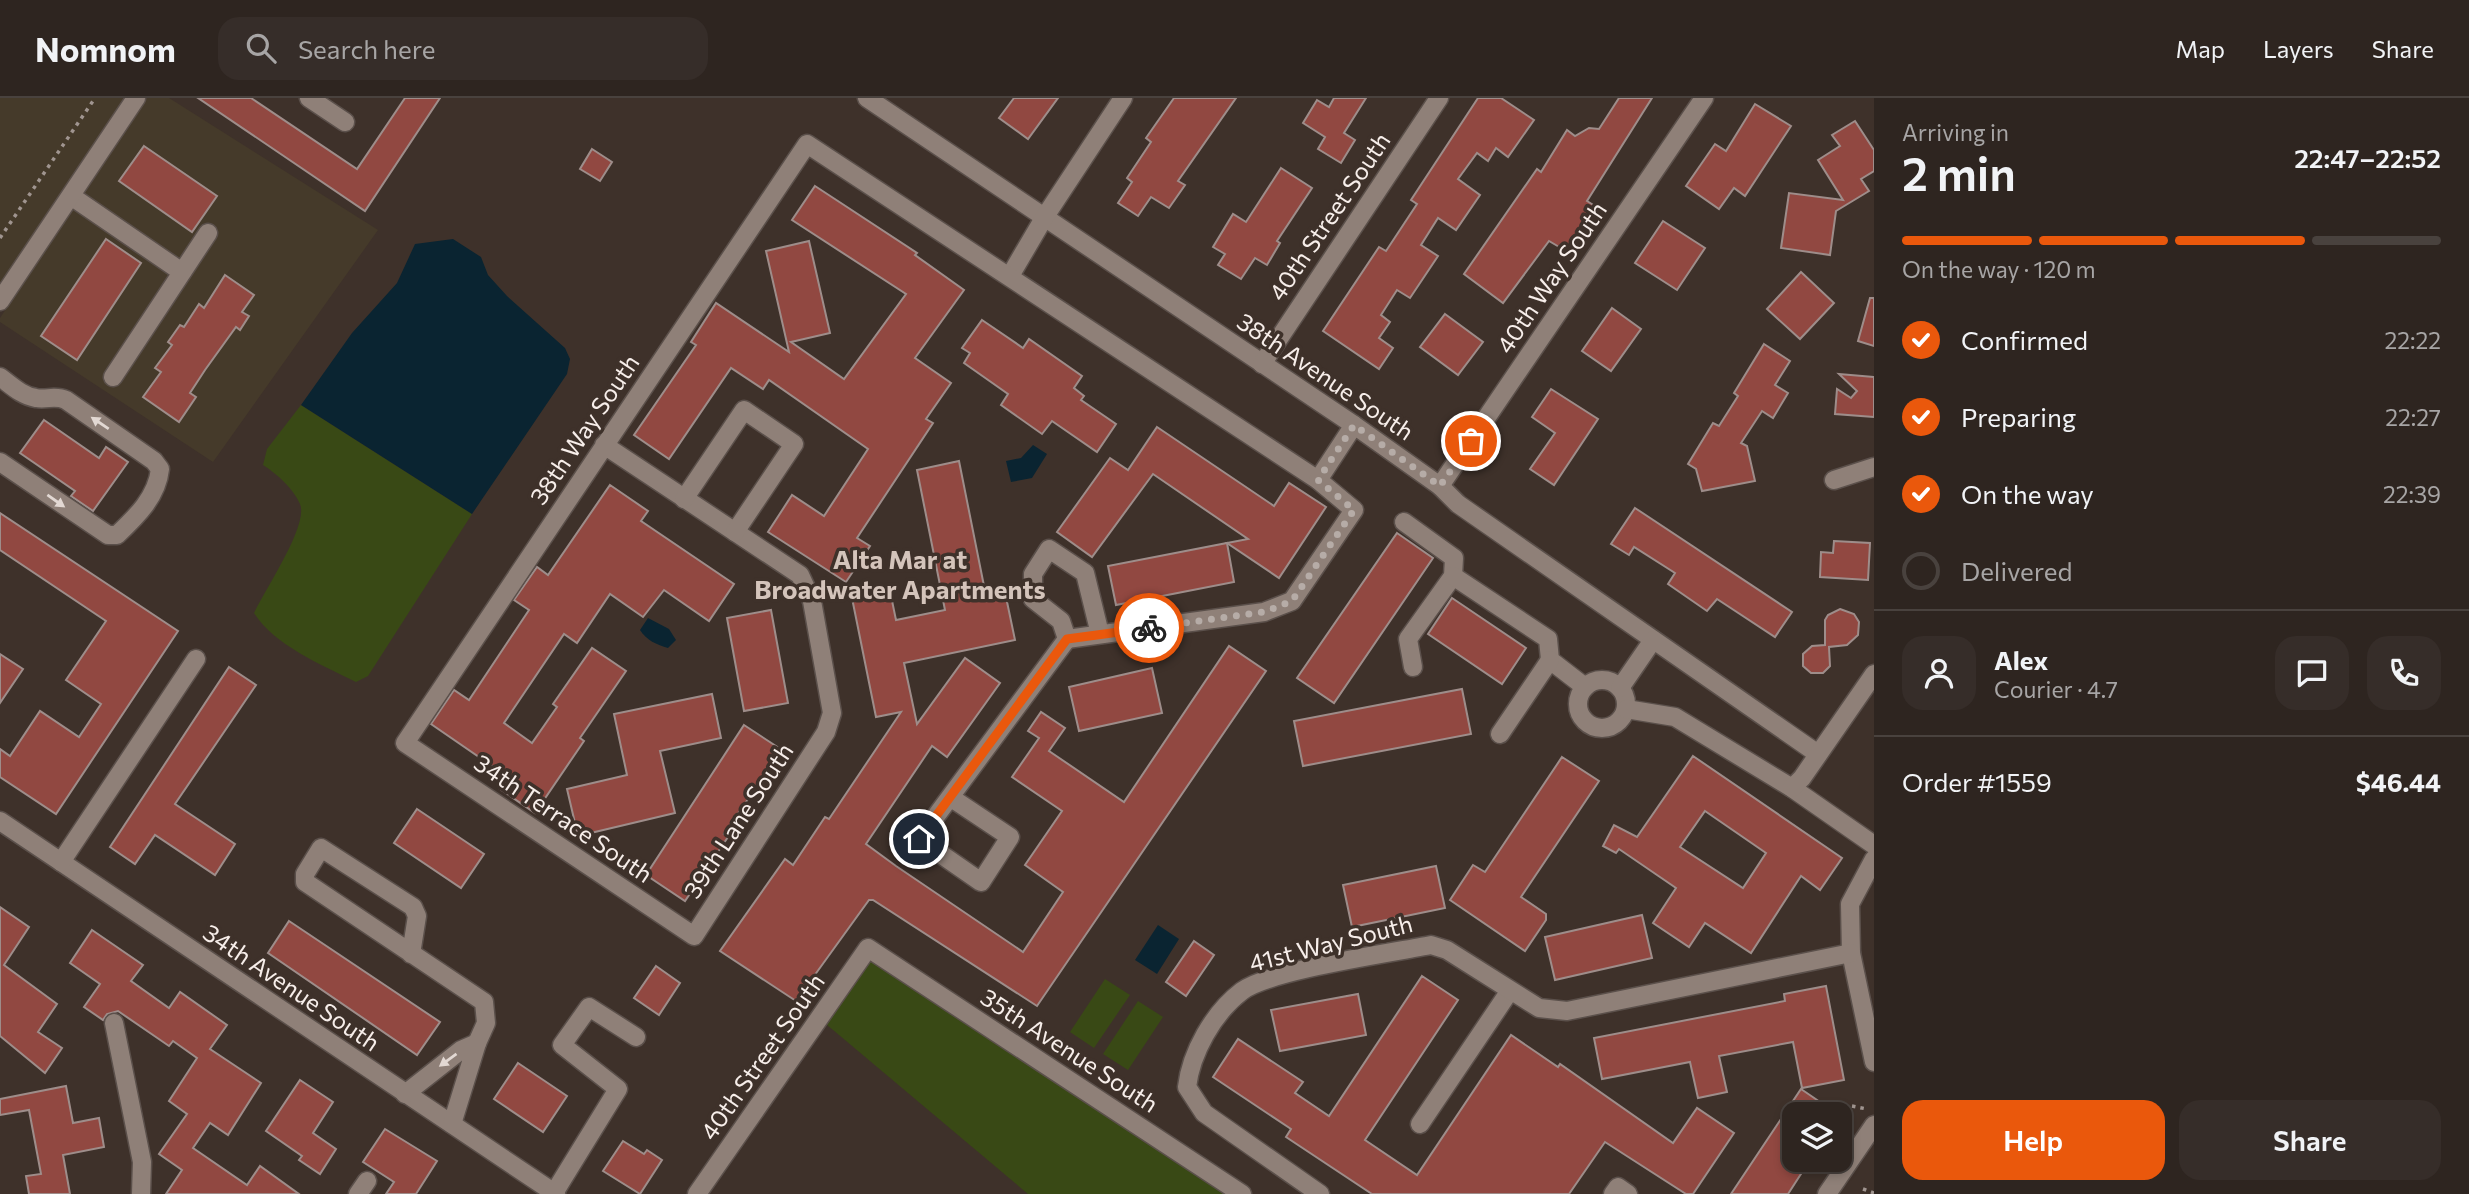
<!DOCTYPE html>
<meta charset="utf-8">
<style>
:root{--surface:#2e2520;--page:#362d29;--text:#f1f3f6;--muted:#a7a5a5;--line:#49423e;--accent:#ea580c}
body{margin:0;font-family:Commissioner,sans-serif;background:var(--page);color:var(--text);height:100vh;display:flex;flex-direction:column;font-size:26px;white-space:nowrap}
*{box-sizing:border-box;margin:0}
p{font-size:23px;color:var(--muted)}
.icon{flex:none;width:38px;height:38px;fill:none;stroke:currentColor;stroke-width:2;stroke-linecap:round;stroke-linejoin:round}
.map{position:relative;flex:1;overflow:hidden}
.details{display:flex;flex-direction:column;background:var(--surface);width:595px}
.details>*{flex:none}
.controls{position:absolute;left:1782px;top:1004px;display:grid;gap:14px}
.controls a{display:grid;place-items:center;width:70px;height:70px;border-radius:14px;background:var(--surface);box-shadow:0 4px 10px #0003,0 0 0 2px var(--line);font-size:35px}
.pin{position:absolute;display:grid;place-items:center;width:60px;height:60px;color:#fff;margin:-30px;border:4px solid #fff;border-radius:50%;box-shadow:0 2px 7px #0007}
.courier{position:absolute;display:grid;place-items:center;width:70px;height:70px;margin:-35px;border:5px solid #ea580c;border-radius:50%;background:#fff;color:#222;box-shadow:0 2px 9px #0007}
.overview em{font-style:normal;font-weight:600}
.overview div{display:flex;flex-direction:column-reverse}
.overview{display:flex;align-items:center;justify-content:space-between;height:119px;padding:0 28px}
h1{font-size:46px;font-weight:600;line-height:52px}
.bar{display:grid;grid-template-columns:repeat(4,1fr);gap:10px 7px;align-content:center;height:84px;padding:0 28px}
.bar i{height:9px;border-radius:5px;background:var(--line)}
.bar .current{background:var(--accent)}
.bar p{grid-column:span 4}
.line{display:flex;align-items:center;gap:18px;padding:0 28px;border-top:2px solid var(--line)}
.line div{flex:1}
.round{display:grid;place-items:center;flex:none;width:74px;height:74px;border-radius:21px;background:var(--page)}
ol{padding:0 28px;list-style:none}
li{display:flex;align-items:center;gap:21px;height:77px}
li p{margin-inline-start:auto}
li .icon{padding:7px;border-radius:50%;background:var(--accent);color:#fff;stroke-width:4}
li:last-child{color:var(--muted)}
li i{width:38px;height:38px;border:4px solid var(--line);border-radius:50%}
.primary-button{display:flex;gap:14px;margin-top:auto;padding:14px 28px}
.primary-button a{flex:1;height:80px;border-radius:21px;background:var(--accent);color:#fff;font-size:28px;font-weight:600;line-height:80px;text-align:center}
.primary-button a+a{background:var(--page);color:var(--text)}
header{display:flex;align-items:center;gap:42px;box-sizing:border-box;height:98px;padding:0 35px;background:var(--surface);border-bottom:2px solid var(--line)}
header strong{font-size:33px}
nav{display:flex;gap:38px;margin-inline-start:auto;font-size:24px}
.search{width:490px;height:63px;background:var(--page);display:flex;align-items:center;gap:18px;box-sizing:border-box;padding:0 24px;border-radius:21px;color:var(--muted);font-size:26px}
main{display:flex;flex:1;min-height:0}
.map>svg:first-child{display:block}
.commercial{fill:#453a2a}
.green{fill:#394915}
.water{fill:#0a2431}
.building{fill:#914841;stroke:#9e8d8a;stroke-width:2;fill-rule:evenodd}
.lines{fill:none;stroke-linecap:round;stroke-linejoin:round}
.minor-casing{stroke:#5b504b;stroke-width:21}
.path{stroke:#a09590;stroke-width:3.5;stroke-dasharray:3.5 5;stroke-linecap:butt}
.minor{stroke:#8f8078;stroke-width:18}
.oneway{fill:#e2d8d3}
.done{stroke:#b6aca7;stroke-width:7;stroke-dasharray:0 12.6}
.route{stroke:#ea580c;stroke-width:9}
.labels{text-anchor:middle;stroke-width:7;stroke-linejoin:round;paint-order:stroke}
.street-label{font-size:24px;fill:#f7eeea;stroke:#3e312a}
.neighbourhood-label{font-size:26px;font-weight:bold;fill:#d4c4bb;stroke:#3e312a}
</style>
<header>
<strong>Nomnom</strong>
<div class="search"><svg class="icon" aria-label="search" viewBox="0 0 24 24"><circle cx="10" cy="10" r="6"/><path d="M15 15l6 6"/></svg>Search here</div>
<nav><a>Map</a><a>Layers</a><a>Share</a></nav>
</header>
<main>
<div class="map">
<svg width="1874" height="1096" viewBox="0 0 1874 1096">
<rect width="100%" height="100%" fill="#3e312a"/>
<!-- commercial -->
<g class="commercial">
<path d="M 0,0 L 124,0 L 0,186 Z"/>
<path d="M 147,0 L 169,0 L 378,132 L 213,364 L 0,224 L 0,220 Z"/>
</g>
<!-- green -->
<g class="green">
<path d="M 301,307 L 472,416 L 368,578 L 356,584 C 322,567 274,547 254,515 C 264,493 309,427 300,406 C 293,390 277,376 263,367 L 267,351 Z"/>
<path d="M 870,841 L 1244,1096 L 1028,1096 L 820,921 Z"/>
<path d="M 1105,881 L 1130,897 L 1094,950 L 1070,934 Z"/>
<path d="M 1138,903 L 1163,919 L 1128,972 L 1103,956 Z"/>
</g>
<!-- water -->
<g class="water">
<path d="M 453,141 L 481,159 L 488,177 L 507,198 L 565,250 L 570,261 L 567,276 L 472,416 L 301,307 L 352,235 L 397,185 L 415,146 Z"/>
<path d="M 1033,347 L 1047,356 L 1032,380 L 1011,384 L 1006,363 L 1021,360 Z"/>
<path d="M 648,520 L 669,531 L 676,542 L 668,550 C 657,547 646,542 640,532 Z"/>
<path d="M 1158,827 L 1179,841 L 1157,876 L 1135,862 Z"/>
</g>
<!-- building -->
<g class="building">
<path d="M 198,0 L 251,0 L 357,71 L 405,0 L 440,0 L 365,113 Z"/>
<path d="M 1014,0 L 1058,0 L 1028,41 L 999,20 Z"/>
<path d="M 1174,0 L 1236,0 L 1178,83 L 1185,87 L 1169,110 L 1151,99 L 1138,118 L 1118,105 L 1132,84 L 1127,80 L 1151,44 L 1146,40 Z"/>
<path d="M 1334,0 L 1366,0 L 1344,35 L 1355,42 L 1341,65 L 1318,51 L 1325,39 L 1303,25 L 1317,2 L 1329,9 Z"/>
<path d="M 1478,0 L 1501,0 L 1534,22 L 1508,59 L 1496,50 L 1488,63 L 1477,55 L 1458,81 L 1480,97 L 1456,132 L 1438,120 L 1421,147 L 1438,158 L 1410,200 L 1397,192 L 1381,217 L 1390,224 L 1379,240 L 1393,250 L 1379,271 L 1323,233 L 1379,149 L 1386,153 L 1417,106 L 1411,102 Z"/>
<path d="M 1619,0 L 1652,0 L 1587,103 L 1595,108 L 1566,153 L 1549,143 L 1503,205 L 1464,176 L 1537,71 L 1541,74 L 1567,32 L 1575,38 L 1589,30 L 1599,31 Z"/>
<path d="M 1755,6 L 1791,28 L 1745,98 L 1734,90 L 1719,111 L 1686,88 L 1715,46 L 1726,53 Z"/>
<path d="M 1855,23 L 1874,52 L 1874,73 L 1861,81 L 1869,93 L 1836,113 L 1830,157 L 1781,150 L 1789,95 L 1843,102 L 1818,62 L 1840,48 L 1832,37 Z"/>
<path d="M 144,48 L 217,98 L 192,134 L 119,83 Z"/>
<path d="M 592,51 L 612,64 L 600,83 L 580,71 Z"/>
<path d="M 1281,70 L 1312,90 L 1277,143 L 1280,145 L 1267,167 L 1255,160 L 1241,181 L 1218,167 L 1225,156 L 1213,149 L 1233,116 L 1246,124 Z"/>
<path d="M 815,88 L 917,155 L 915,157 L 964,192 L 915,260 L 951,285 L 926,321 L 933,325 L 857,440 L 870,448 L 846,484 L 768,434 L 792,397 L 824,418 L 868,351 L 769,282 L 763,291 L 731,270 L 669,361 L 634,337 L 696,247 L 691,244 L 716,205 L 789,254 L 766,153 L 809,143 L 830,235 L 791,244 L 844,281 L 906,196 L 792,122 Z"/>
<path d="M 1663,123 L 1705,150 L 1677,192 L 1635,165 Z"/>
<path d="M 106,141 L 141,165 L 77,262 L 41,238 Z"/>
<path d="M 1801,174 L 1834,205 L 1800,241 L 1767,211 Z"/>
<path d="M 225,177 L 254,197 L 242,214 L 249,218 L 240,232 L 236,229 L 205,272 L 190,295 L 196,299 L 179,324 L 143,299 L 161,274 L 155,270 L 172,247 L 168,244 L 180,227 L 184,229 L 199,206 L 204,210 Z"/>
<path d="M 1870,200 L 1874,200 L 1874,248 L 1858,243 Z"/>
<path d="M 1612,210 L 1641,231 L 1611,273 L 1582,253 Z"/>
<path d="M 1445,216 L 1483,244 L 1458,277 L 1420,249 Z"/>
<path d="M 982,222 L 1023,250 L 1029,241 L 1082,278 L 1074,290 L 1084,298 L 1081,302 L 1116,326 L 1097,354 L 1052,323 L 1042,336 L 1001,307 L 1008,296 L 964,265 L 970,255 L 962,250 Z"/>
<path d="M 1764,246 L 1790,263 L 1775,287 L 1788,295 L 1773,320 L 1762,313 L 1741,345 L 1747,348 L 1755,383 L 1702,393 L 1696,371 L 1688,366 L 1713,325 L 1719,328 L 1738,298 L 1734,295 Z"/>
<path d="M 1839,276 L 1874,279 L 1874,319 L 1835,316 L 1837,291 L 1851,300 L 1857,293 Z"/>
<path d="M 1551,291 L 1598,321 L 1554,387 L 1530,371 L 1555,335 L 1532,319 Z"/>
<path d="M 44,322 L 99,360 L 106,349 L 128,364 L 93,413 L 71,398 L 75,393 L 20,355 Z"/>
<path d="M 1157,329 L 1274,408 L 1289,385 L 1326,409 L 1279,480 L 1227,445 L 1248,441 L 1153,376 L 1092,459 L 1057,434 L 1110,360 L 1128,372 Z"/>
<path d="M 959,363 L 987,503 L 1006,499 L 1015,542 L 904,565 L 917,626 L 965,560 L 1000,585 L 947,659 L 932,648 L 866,746 L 896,768 L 1023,854 L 1063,794 L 1025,767 L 1062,713 L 1012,679 L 1039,640 L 1028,633 L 1041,614 L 1065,630 L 1049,653 L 1124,704 L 1229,548 L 1266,573 L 1037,908 L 873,802 L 869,802 L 796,903 L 720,853 L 785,761 L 793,767 L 825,719 L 829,721 L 901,614 L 876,619 L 852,500 L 890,493 L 896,522 L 945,512 L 917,372 Z"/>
<path d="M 610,387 L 648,413 L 641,423 L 734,486 L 709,523 L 664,492 L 643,519 L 610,496 L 577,545 L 564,536 L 504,625 L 532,645 L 557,609 L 553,606 L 592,550 L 626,573 L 580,640 L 584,643 L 535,715 L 500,691 L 508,679 L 431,626 L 454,592 L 469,602 L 529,512 L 514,502 L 537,469 L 548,477 Z"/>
<path d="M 1635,410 L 1792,514 L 1775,539 L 1717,501 L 1707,513 L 1668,486 L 1675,475 L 1634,449 L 1629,457 L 1611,446 Z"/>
<path d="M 0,415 L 178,533 L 56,716 L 0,679 L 0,651 L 10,658 L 40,613 L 79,639 L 101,606 L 66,582 L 106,523 L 0,452 Z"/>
<path d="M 1397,435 L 1433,460 L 1334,605 L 1297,580 Z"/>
<path d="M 1834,443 L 1870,445 L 1868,482 L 1820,479 L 1821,454 L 1833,455 Z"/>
<path d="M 1227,445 L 1234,484 L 1116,507 L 1108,468 Z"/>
<path d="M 1452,500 L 1526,550 L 1502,586 L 1428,536 Z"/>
<path d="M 1840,511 L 1854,516 L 1859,524 L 1858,537 L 1847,547 L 1829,549 L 1830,568 L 1823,575 L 1811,575 L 1803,568 L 1803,556 L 1812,548 L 1825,547 L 1825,522 L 1828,517 Z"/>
<path d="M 771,512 L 788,605 L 744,613 L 727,520 Z"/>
<path d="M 0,556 L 23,571 L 0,605 Z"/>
<path d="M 229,569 L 256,587 L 175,706 L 235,746 L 215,777 L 155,737 L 135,766 L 110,749 Z"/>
<path d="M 1152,570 L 1162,615 L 1079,633 L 1069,589 Z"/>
<path d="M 1462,591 L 1471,636 L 1303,668 L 1294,623 Z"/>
<path d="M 712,596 L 721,640 L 660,653 L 675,715 L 578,738 L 567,691 L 627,677 L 614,616 Z"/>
<path d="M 744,627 L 782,652 L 724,736 L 728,739 L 685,803 L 646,777 Z"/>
<path d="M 1693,658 L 1842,760 L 1820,792 L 1801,778 L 1751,855 L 1705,825 L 1689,849 L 1653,825 L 1676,790 L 1619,751 L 1616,755 L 1603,748 L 1614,727 L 1637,739 ZM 1705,713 L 1766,755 L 1743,790 L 1680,749 Z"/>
<path d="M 1562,659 L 1599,683 L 1521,799 L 1546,816 L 1546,822 L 1525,853 L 1450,802 L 1473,767 L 1485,774 Z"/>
<path d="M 417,711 L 484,756 L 461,790 L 394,745 Z"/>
<path d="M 1436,768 L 1445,810 L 1352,829 L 1343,787 Z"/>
<path d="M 0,809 L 29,829 L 4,867 L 57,906 L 38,934 L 62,950 L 45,975 L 0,938 Z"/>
<path d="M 1642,817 L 1652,860 L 1555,882 L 1545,839 Z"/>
<path d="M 289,823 L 440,924 L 417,957 L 268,855 Z"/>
<path d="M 92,832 L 143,867 L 131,883 L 169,910 L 180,894 L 227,927 L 210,951 L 261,985 L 228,1037 L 210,1025 L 193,1050 L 247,1087 L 260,1068 L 299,1096 L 166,1096 L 182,1072 L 159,1056 L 187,1016 L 169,1003 L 197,960 L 173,943 L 169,948 L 118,913 L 107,916 L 103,922 L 84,909 L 100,886 L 70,865 Z"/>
<path d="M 1194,843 L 1214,857 L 1186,898 L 1166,884 Z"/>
<path d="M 656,868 L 680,885 L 659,917 L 634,900 Z"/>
<path d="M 1422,878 L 1458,902 L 1365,1042 L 1417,1077 L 1511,937 L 1558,969 L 1560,966 L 1673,1045 L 1697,1010 L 1734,1035 L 1693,1096 L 1686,1096 L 1605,1044 L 1569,1096 L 1372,1096 L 1286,1039 L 1291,1031 L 1213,979 L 1238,941 L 1303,984 L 1295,995 L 1329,1018 Z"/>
<path d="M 1826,888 L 1844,982 L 1802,990 L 1793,944 L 1719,958 L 1727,994 L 1698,1000 L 1690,964 L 1602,981 L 1594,940 L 1785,903 L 1784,896 Z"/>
<path d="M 1358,896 L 1366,937 L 1280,953 L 1271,912 Z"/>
<path d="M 518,965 L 567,998 L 543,1034 L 494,1001 Z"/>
<path d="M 300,982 L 333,1004 L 313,1035 L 336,1051 L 320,1076 L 299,1062 L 302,1058 L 266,1033 Z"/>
<path d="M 66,988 L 73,1025 L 99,1020 L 104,1049 L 63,1057 L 70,1096 L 29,1096 L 26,1078 L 41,1076 L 29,1012 L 0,1017 L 0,1001 Z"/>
<path d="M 1801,991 L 1839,1017 L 1794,1017 L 1794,1062 L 1810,1062 L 1788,1096 L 1731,1096 Z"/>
<path d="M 385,1031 L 437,1063 L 416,1096 L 386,1096 L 394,1084 L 363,1064 Z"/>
<path d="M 623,1043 L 644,1056 L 647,1052 L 662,1062 L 640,1096 L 603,1073 Z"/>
</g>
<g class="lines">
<!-- minor casing -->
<g class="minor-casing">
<g id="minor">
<path d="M 309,0 L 345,24"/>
<path d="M 867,0 L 1354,327 L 1440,388 L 1458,406 L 1818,656"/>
<path d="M 71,98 L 182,174"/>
<path d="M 1010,178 L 1044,120 L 1123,0"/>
<path d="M 0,203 L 136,0"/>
<path d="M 1262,266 L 1439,0"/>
<path d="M 0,279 C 11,287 22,298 36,300 C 47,302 55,297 66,302 L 154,363 L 160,371 C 157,399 136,419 117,437 L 108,437 L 0,364"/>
<path d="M 113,279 L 208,135"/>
<path d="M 604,347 L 800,477 L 812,503 L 832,615 L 826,634 L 694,838 L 405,645 L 807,46 L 1318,382 L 1354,412 L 1292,503 L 1264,514 L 1067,541"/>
<path d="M 1318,382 L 1354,327"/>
<path d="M 1834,382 L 1874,369"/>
<path d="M 1440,388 L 1704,0"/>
<path d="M 684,401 L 744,312 L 794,346 L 735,434"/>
<path d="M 1404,424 L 1454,460 L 1453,478 L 1408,541 L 1413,569"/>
<path d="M 1453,478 L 1548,541 L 1550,562 L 1585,589"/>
<path d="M 1067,541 L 1061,523 L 1033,501 L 1033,476 L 1049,451 L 1085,475 L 1100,536"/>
<circle cx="1602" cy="606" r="24"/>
<path d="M 1620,590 L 1653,542"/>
<path d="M 1626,611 L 1675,619 L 1792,690 L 1874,747"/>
<path d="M 1500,636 L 1550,562"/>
<path d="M 1792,690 L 1802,680 L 1874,576"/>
<path d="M 950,699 L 1010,739 L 981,784 L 919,741 L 1067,541"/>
<path d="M 0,723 L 556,1096"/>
<path d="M 1874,761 L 1850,806 L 1851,855 L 1874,964"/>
<path d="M 61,764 L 196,561"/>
<path d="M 411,856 L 417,818 L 413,809 L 321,750 L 305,776 L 305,784 L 484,904 L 486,925 L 477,945"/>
<path d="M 114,925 L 142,1064 L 141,1096"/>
<path d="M 405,996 L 461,952 L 477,945 L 452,1026"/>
<path d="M 1420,1026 L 1509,894"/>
<path d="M 554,1095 L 618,991 L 562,947 L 589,909 L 636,939"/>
<path d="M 358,1096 L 367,1083"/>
<path d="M 697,1096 L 868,850 L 1242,1096"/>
<path d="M 1320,1096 L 1204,1015 L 1187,989 C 1191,955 1213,915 1242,893 C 1270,872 1391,855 1431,847 L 1447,852 L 1539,910 L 1567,913 L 1851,855"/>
<path d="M 1613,1096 L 1618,1089 L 1628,1096"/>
<path d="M 1827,1096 L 1874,1027"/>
</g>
</g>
<!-- path -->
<g class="path">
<path d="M 0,140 L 95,0"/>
<path d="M 1852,1008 L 1867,1011"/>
<path d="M 1863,1091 L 1874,1095"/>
</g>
<!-- minor -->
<use href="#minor" class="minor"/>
</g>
<!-- one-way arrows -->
<defs><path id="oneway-solid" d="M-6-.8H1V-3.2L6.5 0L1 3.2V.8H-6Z" transform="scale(1.75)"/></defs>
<g class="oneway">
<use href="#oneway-solid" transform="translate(100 325) rotate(-146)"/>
<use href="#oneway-solid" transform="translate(56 403) rotate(35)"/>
<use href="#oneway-solid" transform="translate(448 962) rotate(144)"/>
</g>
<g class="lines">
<!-- done -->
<path class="done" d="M 1149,530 L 1264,514 L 1292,503 L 1354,412 L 1318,382 L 1354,327 L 1440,388 L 1471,343"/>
<!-- route -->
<path class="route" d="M 919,741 L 1067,541 L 1149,530"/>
</g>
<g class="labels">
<!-- street labels -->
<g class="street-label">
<text transform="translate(1330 119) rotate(-56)" y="8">40th Street South</text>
<text transform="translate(1552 180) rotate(-56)" y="8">40th Way South</text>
<text transform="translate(1325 279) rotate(34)" y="8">38th Avenue South</text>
<text transform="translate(585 332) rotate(-56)" y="8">38th Way South</text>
<text transform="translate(563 721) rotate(34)" y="8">34th Terrace South</text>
<text transform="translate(739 723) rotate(-57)" y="8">39th Lane South</text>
<text transform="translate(1331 846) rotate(-14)" y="8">41st Way South</text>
<text transform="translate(291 890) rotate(34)" y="8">34th Avenue South</text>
<text transform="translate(1069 953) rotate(33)" y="8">35th Avenue South</text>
<text transform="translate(763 959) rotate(-55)" y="8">40th Street South</text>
</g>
<!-- neighbourhood labels -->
<g class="neighbourhood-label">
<text x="900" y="471">Alta Mar at<tspan x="900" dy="30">Broadwater Apartments</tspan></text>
</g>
</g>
</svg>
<div class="controls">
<a><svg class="icon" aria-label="layers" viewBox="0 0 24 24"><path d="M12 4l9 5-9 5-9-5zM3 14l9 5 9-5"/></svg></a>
</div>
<div class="pin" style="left:1471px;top:343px;background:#ea580c"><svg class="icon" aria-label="bag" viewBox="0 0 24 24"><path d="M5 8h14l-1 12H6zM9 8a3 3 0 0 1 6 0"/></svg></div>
<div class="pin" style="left:919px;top:741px;background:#1f2937"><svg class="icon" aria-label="home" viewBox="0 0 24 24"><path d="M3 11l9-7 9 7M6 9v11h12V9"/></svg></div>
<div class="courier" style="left:1149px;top:530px"><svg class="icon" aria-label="bike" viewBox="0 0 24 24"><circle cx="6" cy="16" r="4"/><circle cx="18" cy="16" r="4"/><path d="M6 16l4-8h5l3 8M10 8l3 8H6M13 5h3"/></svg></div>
</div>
<section class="details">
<div class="overview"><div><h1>2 min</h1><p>Arriving in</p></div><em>22:47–22:52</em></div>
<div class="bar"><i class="current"></i><i class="current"></i><i class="current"></i><i></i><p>On the way · 120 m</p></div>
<ol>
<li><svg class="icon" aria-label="check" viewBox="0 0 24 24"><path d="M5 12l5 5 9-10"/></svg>Confirmed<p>22:22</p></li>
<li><svg class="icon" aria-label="check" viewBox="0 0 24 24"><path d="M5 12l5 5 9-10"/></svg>Preparing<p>22:27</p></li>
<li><svg class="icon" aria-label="check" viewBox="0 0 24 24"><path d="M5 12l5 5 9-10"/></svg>On the way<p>22:39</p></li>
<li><i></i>Delivered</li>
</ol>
<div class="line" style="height:126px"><a class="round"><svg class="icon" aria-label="person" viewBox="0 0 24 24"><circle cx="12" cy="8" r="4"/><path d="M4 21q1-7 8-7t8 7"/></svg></a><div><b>Alex</b><p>Courier · 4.7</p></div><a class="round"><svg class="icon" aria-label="chat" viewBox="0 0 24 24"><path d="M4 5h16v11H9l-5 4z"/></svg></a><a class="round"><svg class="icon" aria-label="phone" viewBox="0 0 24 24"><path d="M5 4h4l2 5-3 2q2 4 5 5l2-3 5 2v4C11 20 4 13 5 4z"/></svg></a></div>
<div class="line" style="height:91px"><div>Order #1559</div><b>$46.44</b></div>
<div class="primary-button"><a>Help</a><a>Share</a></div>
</section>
</main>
